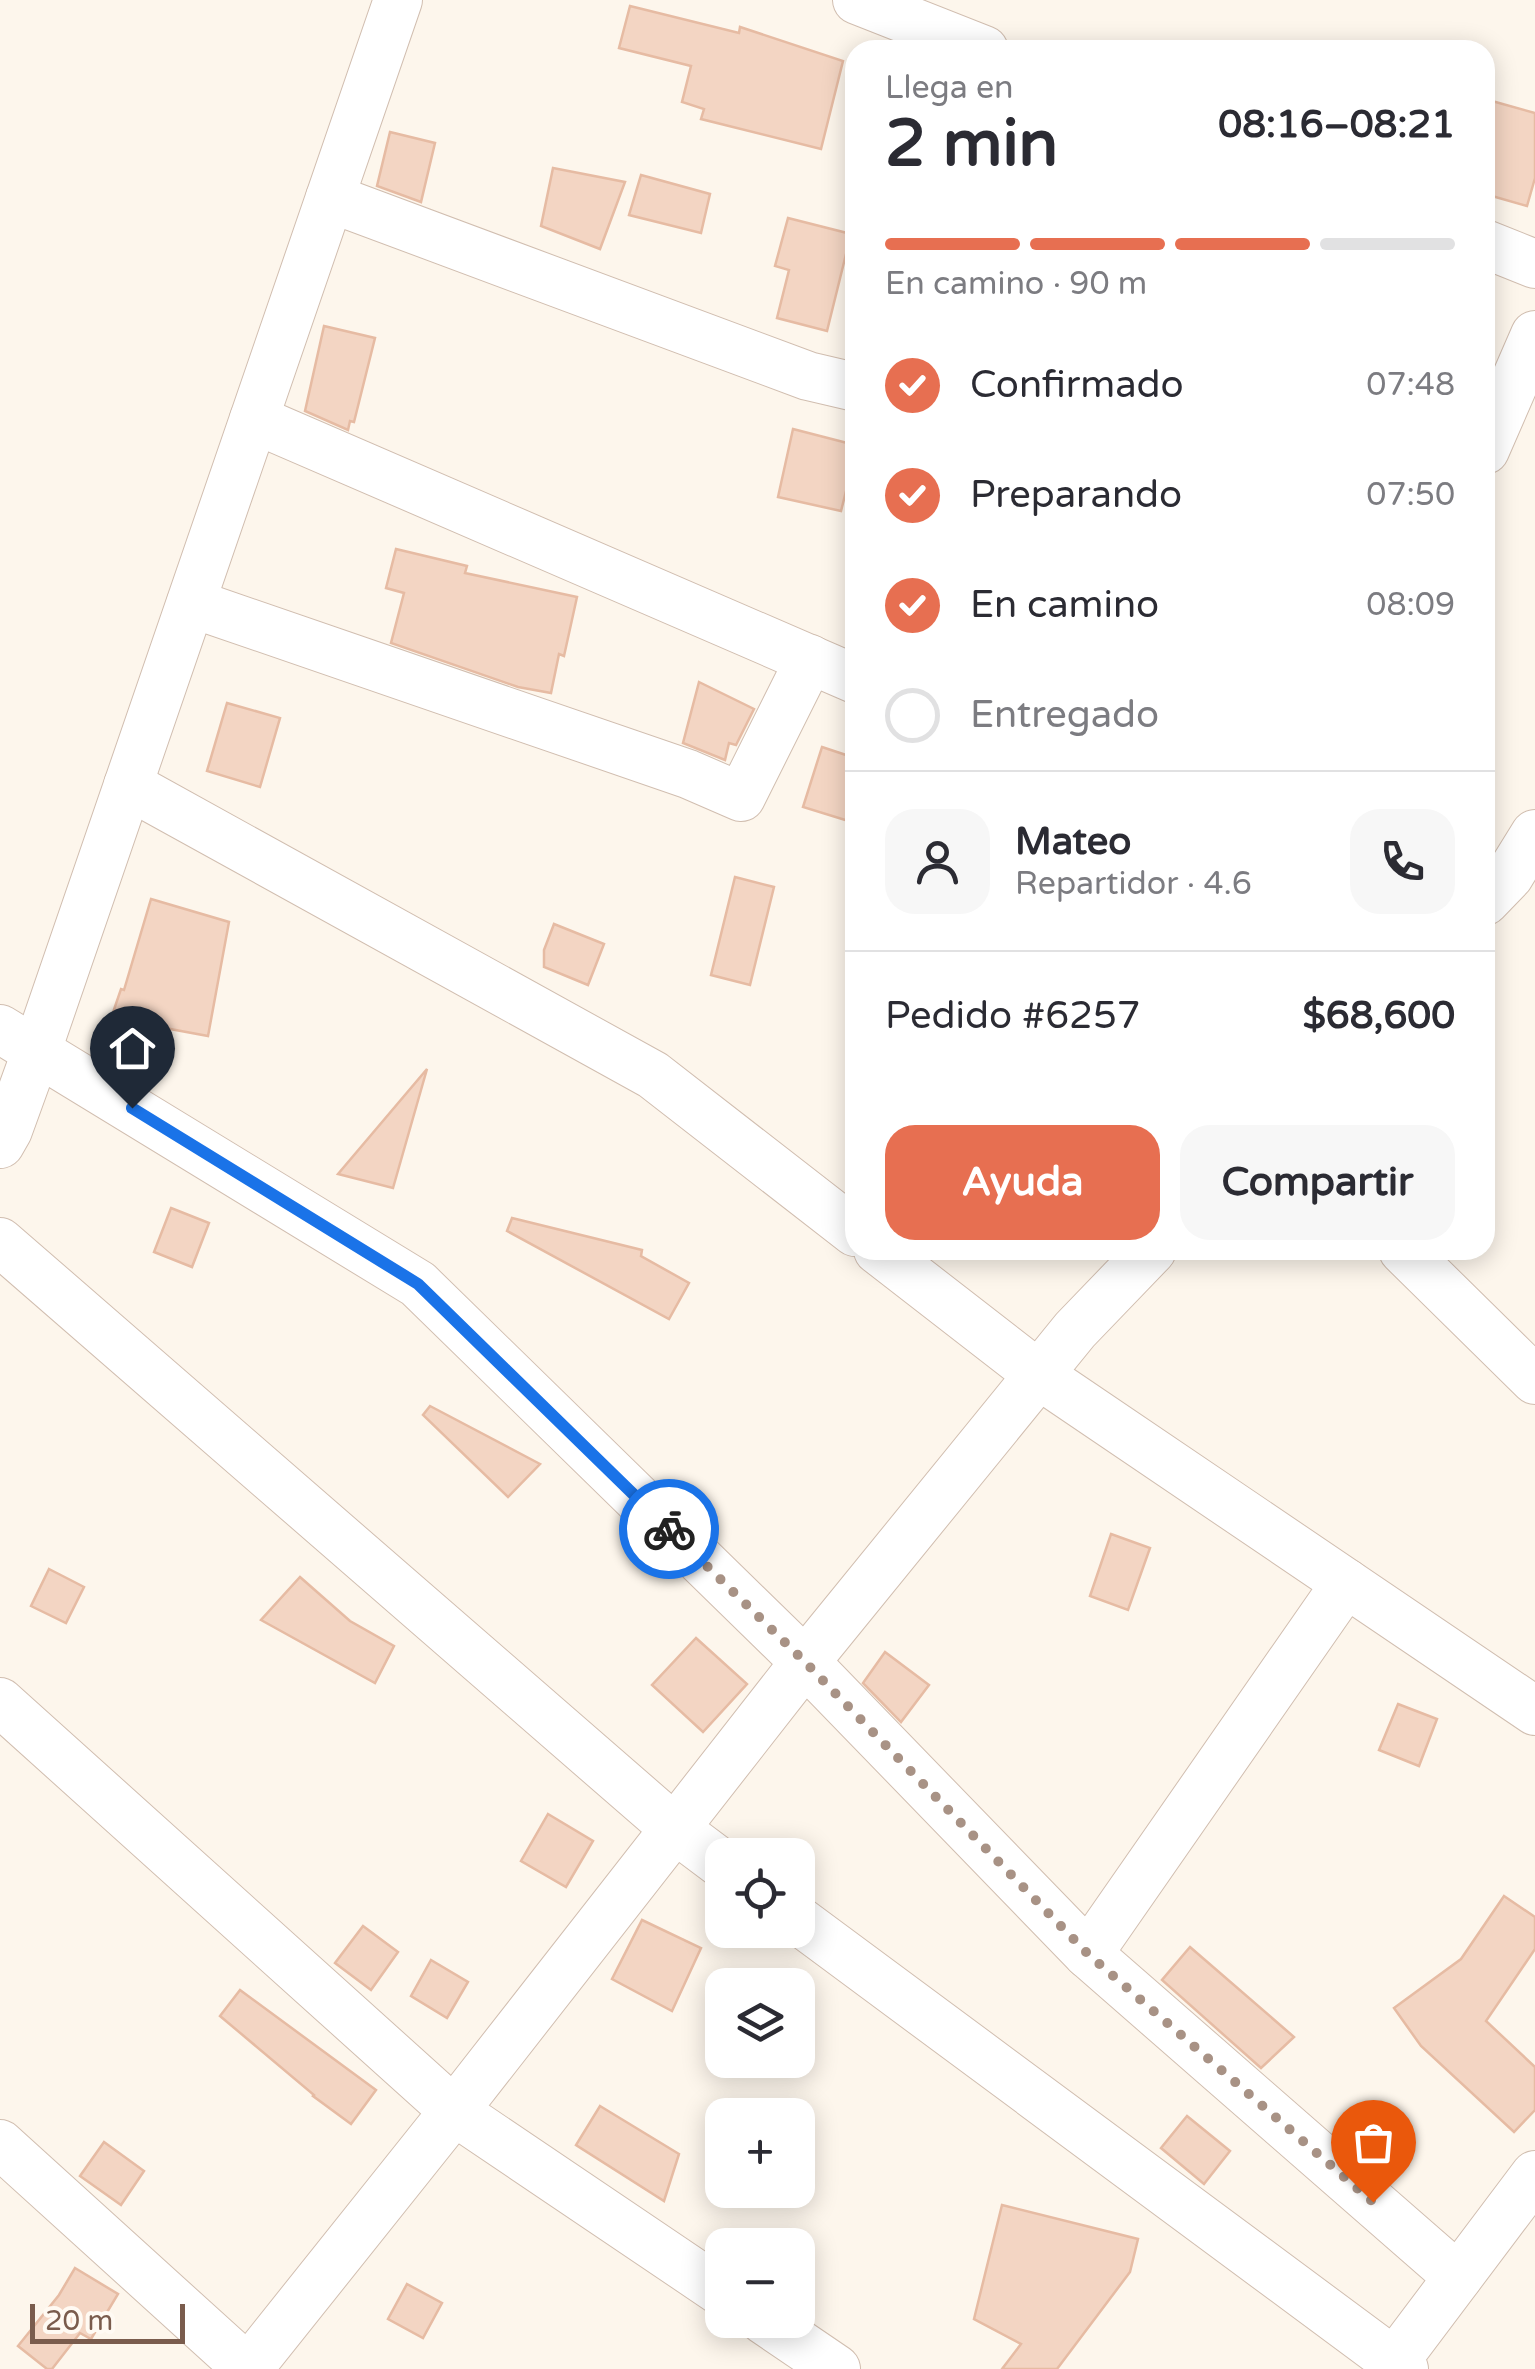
<!DOCTYPE html>
<html lang="es">
<meta charset="utf-8">
<style>
:root{--surface:#fff;--page:#f7f7f7;--text:#2b2b33;--muted:#7c7c81;--line:#e1e1e2;--accent:#e76f51}
body{margin:0;font-family:"Varela Round",sans-serif;background:var(--page);color:var(--text);height:100vh;display:flex;flex-direction:column;font-size:38px;white-space:nowrap}
*{box-sizing:border-box;margin:0}
p{font-size:32px;color:var(--muted)}
.icon{flex:none;width:55px;height:55px;fill:none;stroke:currentColor;stroke-width:2;stroke-linecap:round;stroke-linejoin:round}
.map{position:relative;flex:1;overflow:hidden}
.details{position:absolute;left:845px;top:40px;width:650px;height:1220px;display:flex;flex-direction:column;background:var(--surface);border-radius:30px;box-shadow:0 5px 25px #0003}
.details>*{flex:none}
.buttons{position:absolute;left:705px;top:1838px;display:grid;gap:20px}
.buttons a{display:grid;place-items:center;width:110px;height:110px;border-radius:20px;background:var(--surface);box-shadow:0 5px 25px #0003;font-size:50px}
.scale{position:absolute;left:30px;bottom:25px;width:155px;box-sizing:border-box;padding-left:10px;border:5px solid #7a5c4d;border-top:0;font-size:28px;line-height:35px;white-space:nowrap;color:#7a5c4d;-webkit-text-stroke:8px #fffaf3;paint-order:stroke}
.pin{position:absolute;display:grid;place-items:center;width:85px;height:85px;color:#fff;margin:-102px -42px;border-radius:50% 50% 50% 0;rotate:-45deg;box-shadow:0 0 10px #0007}
.pin .icon{rotate:45deg}
.courier{position:absolute;display:grid;place-items:center;width:100px;height:100px;margin:-50px;border:8px solid #1a73e8;border-radius:50%;background:#fff;color:#222;box-shadow:0 2px 12px #0007}
.head em{font-style:normal;font-weight:700}
.head div{display:flex;flex-direction:column-reverse}
.head{display:flex;align-items:center;justify-content:space-between;height:170px;padding:0 40px}
h1{font-size:65px;font-weight:700;line-height:75px}
.bar{display:grid;grid-template-columns:repeat(4,1fr);gap:15px 10px;align-content:center;height:120px;padding:0 40px}
.bar i{height:12px;border-radius:8px;background:var(--line)}
.bar .active{background:var(--accent)}
.bar p{grid-column:span 4}
.line{display:flex;align-items:center;gap:25px;padding:0 40px;border-top:2px solid var(--line)}
.line div{flex:1}
.round{display:grid;place-items:center;flex:none;width:105px;height:105px;border-radius:30px;background:var(--page)}
ol{padding:0 40px;list-style:none}
li{display:flex;align-items:center;gap:30px;height:110px}
li p{margin-inline-start:auto}
li .icon{padding:10px;border-radius:50%;background:var(--accent);color:#fff;stroke-width:4}
li:last-child{color:var(--muted)}
li i{width:55px;height:55px;border:5px solid var(--line);border-radius:50%}
.primary-button{display:flex;gap:20px;margin-top:auto;padding:20px 40px}
.primary-button a{flex:1;height:115px;border-radius:30px;background:var(--accent);color:#fff;font-size:40px;font-weight:700;line-height:115px;text-align:center}
.primary-button a+a{background:var(--page);color:var(--text)}
.map>svg:first-child{display:block}
.building{fill:#f3d5c3;stroke:#e6bba3;stroke-width:2.5}
.lines{fill:none;stroke-linecap:round;stroke-linejoin:round}
.minor-casing{stroke:#d1beb0;stroke-width:50}
.minor{stroke:#fff;stroke-width:48}
.done{stroke:#a89285;stroke-width:10;stroke-dasharray:0 18}
.route{stroke:#1a73e8;stroke-width:12}
</style>
<div class="map">
<svg width="1535" height="2369" viewBox="0 0 1535 2369">
<rect width="100%" height="100%" fill="#fdf6ec"/>
<!-- building -->
<g class="building">
<path d="M 630,6 L 739,33 L 740,27 L 843,61 L 821,149 L 701,119 L 704,109 L 682,102 L 691,66 L 619,48 Z"/>
<path d="M 1492,101 L 1535,113 L 1535,178 L 1527,206 L 1485,194 L 1485,130 Z"/>
<path d="M 390,132 L 435,143 L 421,202 L 377,186 Z"/>
<path d="M 553,168 L 625,182 L 600,249 L 541,226 Z"/>
<path d="M 641,175 L 710,194 L 701,233 L 629,215 Z"/>
<path d="M 788,218 L 851,234 L 827,331 L 777,318 L 789,270 L 775,266 Z"/>
<path d="M 324,326 L 375,338 L 354,422 L 350,421 L 348,430 L 305,411 Z"/>
<path d="M 793,429 L 855,445 L 855,456 L 841,511 L 778,497 Z"/>
<path d="M 396,549 L 467,566 L 465,573 L 577,597 L 564,656 L 559,654 L 551,693 L 518,687 L 391,643 L 404,593 L 386,588 Z"/>
<path d="M 699,682 L 754,709 L 736,745 L 729,743 L 725,760 L 683,743 Z"/>
<path d="M 227,703 L 280,718 L 260,787 L 207,771 Z"/>
<path d="M 822,747 L 855,758 L 855,823 L 803,807 Z"/>
<path d="M 735,877 L 774,887 L 750,985 L 711,975 Z"/>
<path d="M 151,899 L 229,922 L 208,1036 L 170,1029 L 163,1049 L 107,1030 L 121,989 L 124,990 Z"/>
<path d="M 554,924 L 604,944 L 588,985 L 544,967 L 544,950 Z"/>
<path d="M 427,1069 L 393,1188 L 338,1174 Z"/>
<path d="M 171,1208 L 209,1223 L 192,1267 L 154,1252 Z"/>
<path d="M 512,1218 L 642,1250 L 641,1256 L 689,1283 L 669,1319 L 507,1231 Z"/>
<path d="M 430,1406 L 540,1464 L 508,1497 L 423,1415 Z"/>
<path d="M 1111,1534 L 1150,1548 L 1128,1610 L 1090,1596 Z"/>
<path d="M 49,1569 L 84,1587 L 66,1623 L 31,1606 Z"/>
<path d="M 300,1577 L 350,1621 L 394,1646 L 375,1683 L 261,1620 Z"/>
<path d="M 696,1638 L 747,1684 L 703,1732 L 652,1685 Z"/>
<path d="M 885,1652 L 929,1685 L 901,1722 L 863,1683 Z"/>
<path d="M 1398,1704 L 1437,1719 L 1419,1766 L 1379,1750 Z"/>
<path d="M 548,1814 L 593,1841 L 566,1887 L 521,1861 Z"/>
<path d="M 1504,1896 L 1535,1917 L 1535,1949 L 1486,2021 L 1535,2067 L 1535,2110 L 1514,2132 L 1421,2046 L 1394,2008 L 1461,1959 Z"/>
<path d="M 642,1920 L 701,1948 L 672,2011 L 612,1979 Z"/>
<path d="M 363,1926 L 398,1952 L 371,1990 L 335,1963 Z"/>
<path d="M 1190,1947 L 1294,2037 L 1261,2068 L 1162,1980 Z"/>
<path d="M 431,1960 L 468,1982 L 447,2018 L 411,1996 Z"/>
<path d="M 240,1990 L 376,2090 L 351,2124 L 313,2096 L 314,2095 L 220,2016 Z"/>
<path d="M 600,2106 L 679,2154 L 664,2201 L 576,2145 Z"/>
<path d="M 1187,2116 L 1230,2151 L 1204,2184 L 1161,2148 Z"/>
<path d="M 104,2142 L 144,2171 L 121,2205 L 80,2176 Z"/>
<path d="M 1002,2205 L 1138,2239 L 1130,2272 L 1057,2369 L 1002,2369 L 1021,2344 L 974,2319 Z"/>
<path d="M 75,2268 L 118,2294 L 91,2339 L 80,2333 L 52,2369 L 47,2369 L 18,2346 L 59,2295 Z"/>
<path d="M 407,2284 L 442,2303 L 423,2338 L 388,2319 Z"/>
</g>
<g class="lines">
<!-- minor casing -->
<g class="minor-casing">
<g id="minor">
<path d="M 857,0 L 984,50"/>
<path d="M 330,198 L 808,376 L 855,387"/>
<path d="M 1485,244 L 1535,264"/>
<path d="M 254,419 L 855,679"/>
<path d="M 1485,450 L 1535,335"/>
<path d="M 191,603 L 688,774 L 741,797 L 810,659"/>
<path d="M 128,785 L 653,1075 L 855,1232"/>
<path d="M 1485,901 L 1509,876 L 1535,834"/>
<path d="M 0,1029 L 418,1284 L 805,1662 L 1088,1954 L 1346,1583"/>
<path d="M 0,1144 L 8,1130 L 37,1050 L 398,0"/>
<path d="M 0,1242 L 674,1828 L 722,1864"/>
<path d="M 878,1250 L 1039,1375 L 1535,1711"/>
<path d="M 1403,1250 L 1535,1380"/>
<path d="M 0,1702 L 454,2111 L 722,2292"/>
<path d="M 798,1920 L 1404,2369"/>
<path d="M 1088,1954 L 1458,2277"/>
<path d="M 0,2144 L 248,2369 L 454,2111 L 805,1662 L 1075,1330 L 1152,1250"/>
<path d="M 764,2320 L 836,2369"/>
<path d="M 1389,2369 L 1535,2175"/>
</g>
</g>
<!-- minor -->
<use href="#minor" class="minor"/>
</g>
<g class="lines">
<!-- done -->
<path class="done" d="M 669,1529 L 805,1662 L 1088,1954 L 1373,2202"/>
<!-- route -->
<path class="route" d="M 132,1108 L 418,1284 L 669,1529"/>
</g>
</svg>
<div class="buttons">
<a><svg class="icon" aria-label="locate" viewBox="0 0 24 24"><circle cx="12" cy="12" r="6"/><path d="M12 2v4M12 18v4M2 12h4M18 12h4"/></svg></a>
<a><svg class="icon" aria-label="layers" viewBox="0 0 24 24"><path d="M12 4l9 5-9 5-9-5zM3 14l9 5 9-5"/></svg></a>
<a>+</a>
<a>−</a>
</div>
<div class="scale">20 m</div>
<div class="pin" style="left:1373px;top:2202px;background:#ea580c"><svg class="icon" aria-label="bag" viewBox="0 0 24 24"><path d="M5 8h14l-1 12H6zM9 8a3 3 0 0 1 6 0"/></svg></div>
<div class="pin" style="left:132px;top:1108px;background:#1f2937"><svg class="icon" aria-label="home" viewBox="0 0 24 24"><path d="M3 11l9-7 9 7M6 9v11h12V9"/></svg></div>
<div class="courier" style="left:669px;top:1529px"><svg class="icon" aria-label="bike" viewBox="0 0 24 24"><circle cx="6" cy="16" r="4"/><circle cx="18" cy="16" r="4"/><path d="M6 16l4-8h5l3 8M10 8l3 8H6M13 5h3"/></svg></div>
<section class="details">
<div class="head"><div><h1>2 min</h1><p>Llega en</p></div><em>08:16–08:21</em></div>
<div class="bar"><i class="active"></i><i class="active"></i><i class="active"></i><i></i><p>En camino · 90 m</p></div>
<ol>
<li><svg class="icon" aria-label="check" viewBox="0 0 24 24"><path d="M5 12l5 5 9-10"/></svg>Confirmado<p>07:48</p></li>
<li><svg class="icon" aria-label="check" viewBox="0 0 24 24"><path d="M5 12l5 5 9-10"/></svg>Preparando<p>07:50</p></li>
<li><svg class="icon" aria-label="check" viewBox="0 0 24 24"><path d="M5 12l5 5 9-10"/></svg>En camino<p>08:09</p></li>
<li><i></i>Entregado</li>
</ol>
<div class="line" style="height:180px"><a class="round"><svg class="icon" aria-label="person" viewBox="0 0 24 24"><circle cx="12" cy="8" r="4"/><path d="M4 21q1-7 8-7t8 7"/></svg></a><div><b>Mateo</b><p>Repartidor · 4.6</p></div><a class="round"><svg class="icon" aria-label="phone" viewBox="0 0 24 24"><path d="M5 4h4l2 5-3 2q2 4 5 5l2-3 5 2v4C11 20 4 13 5 4z"/></svg></a></div>
<div class="line" style="height:130px"><div>Pedido #6257</div><b>$68,600</b></div>
<div class="primary-button"><a>Ayuda</a><a>Compartir</a></div>
</section>
</div>
